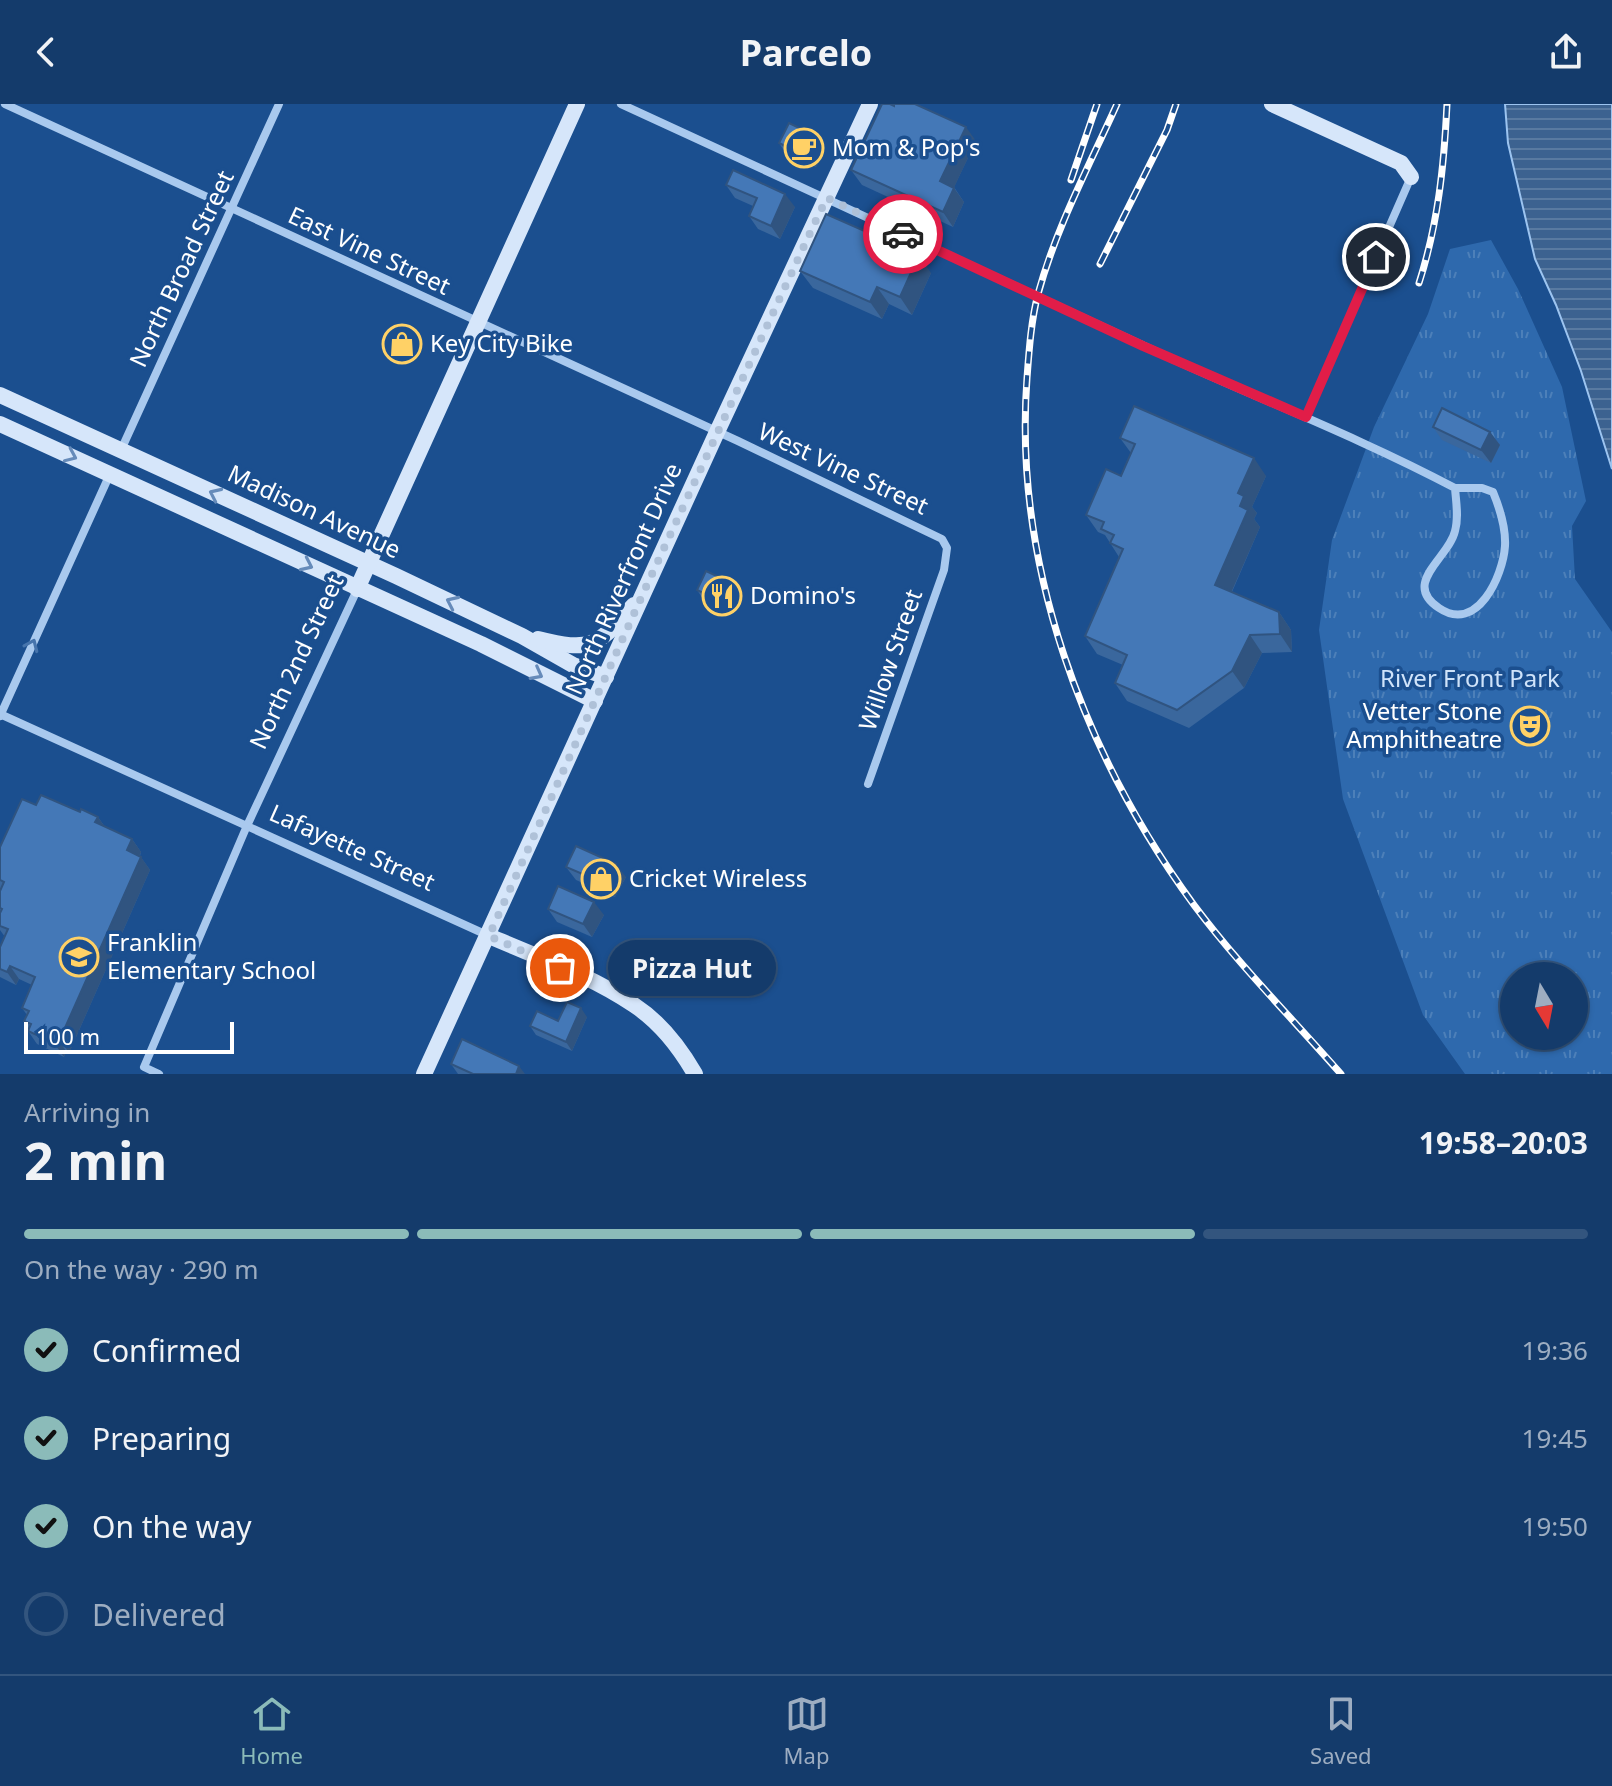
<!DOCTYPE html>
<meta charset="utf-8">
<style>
:root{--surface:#143b6b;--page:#214673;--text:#f1f3f6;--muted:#9dadc1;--line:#33557e;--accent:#8bbbb9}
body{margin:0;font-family:"Noto Sans",sans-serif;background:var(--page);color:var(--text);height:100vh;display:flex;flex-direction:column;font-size:30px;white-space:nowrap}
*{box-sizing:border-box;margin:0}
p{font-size:26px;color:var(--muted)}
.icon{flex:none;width:44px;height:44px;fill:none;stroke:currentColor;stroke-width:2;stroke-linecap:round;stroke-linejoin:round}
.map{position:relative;height:970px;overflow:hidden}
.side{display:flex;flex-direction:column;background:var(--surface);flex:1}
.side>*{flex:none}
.needle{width:52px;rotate:170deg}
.controls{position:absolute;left:1500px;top:858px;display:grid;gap:16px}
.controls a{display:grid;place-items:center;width:88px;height:88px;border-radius:50%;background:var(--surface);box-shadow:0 2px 6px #0004,0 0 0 2px var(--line);font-size:40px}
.scale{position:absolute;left:24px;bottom:20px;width:210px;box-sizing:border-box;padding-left:8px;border:4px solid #fff;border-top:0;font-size:22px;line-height:28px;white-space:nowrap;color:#fff;-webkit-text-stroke:6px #1b4f8f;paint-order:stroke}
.pin{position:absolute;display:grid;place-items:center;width:68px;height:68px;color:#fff;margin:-34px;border:4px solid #fff;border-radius:50%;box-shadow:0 2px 8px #0007}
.courier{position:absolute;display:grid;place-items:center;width:80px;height:80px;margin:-40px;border:6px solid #e11d48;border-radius:50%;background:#fff;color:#222;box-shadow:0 2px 10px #0007}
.bubble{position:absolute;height:56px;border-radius:28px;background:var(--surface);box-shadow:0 2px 6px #0004,0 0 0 2px var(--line);font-size:26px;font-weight:700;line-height:56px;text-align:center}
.headline em{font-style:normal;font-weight:700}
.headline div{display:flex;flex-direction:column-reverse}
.headline{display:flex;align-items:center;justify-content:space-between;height:136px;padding:0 24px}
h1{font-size:52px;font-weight:700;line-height:60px}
.bar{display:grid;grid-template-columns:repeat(4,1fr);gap:12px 8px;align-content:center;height:96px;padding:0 24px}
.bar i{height:10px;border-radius:6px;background:var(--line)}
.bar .current{background:var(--accent)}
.bar p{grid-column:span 4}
ol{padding:0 24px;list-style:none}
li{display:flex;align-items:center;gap:24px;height:88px}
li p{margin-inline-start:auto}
li .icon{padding:8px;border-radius:50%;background:var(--accent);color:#111;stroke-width:4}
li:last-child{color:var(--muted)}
li i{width:44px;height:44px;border:4px solid var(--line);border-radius:50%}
header{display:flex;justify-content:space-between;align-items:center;height:104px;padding:0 24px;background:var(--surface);font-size:36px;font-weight:700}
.menu{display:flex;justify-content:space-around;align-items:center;height:112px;border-top:2px solid var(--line);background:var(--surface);font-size:22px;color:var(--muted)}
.menu a{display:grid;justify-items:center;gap:4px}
.menu .current{color:var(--accent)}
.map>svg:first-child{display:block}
.park{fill:url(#park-tufts);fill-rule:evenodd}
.water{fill:url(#water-rules);stroke:#9cc4f0;stroke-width:2}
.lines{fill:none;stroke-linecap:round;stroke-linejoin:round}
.street{stroke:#a9c9ee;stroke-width:8}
.secondary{stroke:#d6e6fa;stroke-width:16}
.rail-casing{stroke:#fff;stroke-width:7}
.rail{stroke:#1b4f8f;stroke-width:4;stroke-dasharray:12;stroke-linecap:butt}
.wall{fill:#3a679d}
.shaded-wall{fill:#305480}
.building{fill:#4478b7;stroke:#305480;stroke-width:2}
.oneway{stroke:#668bba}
.oneway2{stroke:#4674ac}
.done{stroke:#afc1d8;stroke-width:8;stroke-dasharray:0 14.4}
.route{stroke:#e11d48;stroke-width:10}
.labels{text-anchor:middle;stroke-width:7;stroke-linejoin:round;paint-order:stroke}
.poi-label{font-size:24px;fill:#fff;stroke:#1b4f8f;text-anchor:start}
.street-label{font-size:24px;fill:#fff;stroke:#1b4f8f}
.park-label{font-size:24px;fill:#cfe3fa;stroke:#1b4f8f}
</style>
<header><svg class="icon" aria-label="back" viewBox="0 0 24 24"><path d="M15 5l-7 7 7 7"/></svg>Parcelo<svg class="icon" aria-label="share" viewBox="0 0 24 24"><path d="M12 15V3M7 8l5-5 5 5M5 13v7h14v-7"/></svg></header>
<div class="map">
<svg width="1612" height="970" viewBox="0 0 1612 970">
<defs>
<pattern id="park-tufts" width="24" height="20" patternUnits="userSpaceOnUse" patternTransform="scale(2)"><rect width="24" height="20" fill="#2e69ad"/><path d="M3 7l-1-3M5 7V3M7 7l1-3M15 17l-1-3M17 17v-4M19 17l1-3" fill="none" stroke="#4d80b9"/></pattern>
<pattern id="water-rules" width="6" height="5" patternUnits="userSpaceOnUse" patternTransform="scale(2)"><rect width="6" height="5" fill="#3c6290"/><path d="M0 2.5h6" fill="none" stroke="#597aa1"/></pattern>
</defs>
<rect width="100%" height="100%" fill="#1b4f8f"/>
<!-- park -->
<path class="park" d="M 1491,136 L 1518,185 L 1562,283 L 1586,397 L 1572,422 L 1575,475 L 1612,528 L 1612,970 L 1465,970 L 1423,911 L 1343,695 L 1319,526 L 1332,436 L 1374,323 L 1428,210 L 1450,145 ZM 1514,872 L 1574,872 L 1574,932 L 1514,932 Z"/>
<!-- water -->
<path class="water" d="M 1505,0 L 1612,0 L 1612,365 L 1581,267 L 1556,201 L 1535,155 L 1508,39 Z"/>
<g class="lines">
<!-- street -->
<g class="street">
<path d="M 5,0 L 738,337 L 942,435 L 947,444 L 944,466 L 868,680"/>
<path d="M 621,0 C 795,80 968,160 1142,241 C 1246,290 1353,330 1455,384 C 1456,398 1459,413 1455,427 C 1449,454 1401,479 1439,504 C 1477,530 1503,472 1505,442 C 1506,424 1500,405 1493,388 L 1482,384 L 1455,384"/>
<path d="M 1306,313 L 1411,73"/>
<path d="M 121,346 L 279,0"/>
<path d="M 0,610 L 487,831"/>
<path d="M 0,612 L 110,370"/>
<path d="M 159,970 L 144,963 L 246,724 L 357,486"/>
</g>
<!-- secondary -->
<g class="secondary">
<path d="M 1272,0 L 1401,59 L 1411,73"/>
<path d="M 0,291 L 396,472 L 522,532 L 573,561 L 606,573"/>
<path d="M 0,320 L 481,540 L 595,597"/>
<path d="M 357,485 L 577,0"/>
<path d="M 538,535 C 594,549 597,541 634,501"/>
<path d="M 489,832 C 537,853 590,871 634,901 C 660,918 680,944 695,970"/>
<path d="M 424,970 L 717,328 L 870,0"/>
</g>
<!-- rail casing -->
<g class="rail-casing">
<g id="rail">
<path d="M 1117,0 C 1089,62 1056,124 1038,190 C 1031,217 1029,247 1027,274 C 1013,461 1084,651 1194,801 C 1238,860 1292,914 1341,970"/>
<path d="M 1071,76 L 1097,0"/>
<path d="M 1100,160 L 1167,26 L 1176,0"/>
<path d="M 1419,179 C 1438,120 1444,62 1447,0"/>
</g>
</g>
<!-- rail -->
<use href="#rail" class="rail"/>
</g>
<!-- wall -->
<g class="wall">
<path d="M 816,32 L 822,41 L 821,44 L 824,48 L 816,63 L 785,48 L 779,39 Z"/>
<path d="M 976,37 L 954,83 L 964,98 L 953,123 L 862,81 L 851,66 Z"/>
<path d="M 726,81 L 795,103 L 780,135 L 758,125 L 749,112 L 753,102 L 735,94 Z"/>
<path d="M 800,167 L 931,169 L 912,211 L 889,200 L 882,215 L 813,184 Z"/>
<path d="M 1433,323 L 1490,328 L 1500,341 L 1491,359 L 1442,336 Z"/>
<path d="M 1120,334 L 1266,372 L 1252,403 L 1257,409 L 1254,415 L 1260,423 L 1232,488 L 1279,508 L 1291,526 L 1292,548 L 1262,549 L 1244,584 L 1189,624 L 1127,597 L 1115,579 L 1123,561 L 1097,550 L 1085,532 L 1119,453 L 1105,431 L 1098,428 L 1086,411 L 1121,372 L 1131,349 Z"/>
<path d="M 736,481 L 742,490 L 733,509 L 703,495 L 697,486 Z"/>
<path d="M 80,708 L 98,713 L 105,723 L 132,735 L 141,748 L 140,752 L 150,766 L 69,949 L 66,947 L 64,953 L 37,940 L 28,927 L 29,925 L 24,917 L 27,911 L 22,904 L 32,881 L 19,875 L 16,881 L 0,873 L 0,843 L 5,833 L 0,826 L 0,743 Z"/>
<path d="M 566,763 L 626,773 L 615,793 L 576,776 Z"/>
<path d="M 548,805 L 604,811 L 592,833 L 557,818 Z"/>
<path d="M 587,913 L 572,947 L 536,931 L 530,922 Z"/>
<path d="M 451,960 L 525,970 L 458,970 Z"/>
</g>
<!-- shaded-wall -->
<g class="shaded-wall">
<path d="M 966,23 L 976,37 L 950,92 L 940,77 Z"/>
<path d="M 816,32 L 822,41 L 821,44 L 824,48 L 816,63 L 810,54 L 814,37 Z"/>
<path d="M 954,84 L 964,98 L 953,123 L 943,108 Z"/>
<path d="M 785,90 L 795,103 L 780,135 L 771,122 Z"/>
<path d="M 919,151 L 931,169 L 912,211 L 900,193 Z"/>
<path d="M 877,183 L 889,200 L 882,215 L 870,198 Z"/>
<path d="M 1490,328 L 1500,341 L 1491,359 L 1481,346 Z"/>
<path d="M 1254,354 L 1266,372 L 1252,403 L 1257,409 L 1254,415 L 1260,423 L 1227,498 L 1215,481 L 1240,402 L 1238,389 Z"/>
<path d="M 736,481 L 742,490 L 733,509 L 726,500 Z"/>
<path d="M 1279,508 L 1291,526 L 1292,548 L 1280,530 Z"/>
<path d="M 1250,531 L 1262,549 L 1244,584 L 1232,567 Z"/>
<path d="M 98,713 L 107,726 L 95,718 Z"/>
<path d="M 132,735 L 141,748 L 136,759 L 127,746 Z"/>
<path d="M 141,753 L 150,766 L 69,949 L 60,935 Z"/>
<path d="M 616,760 L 626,773 L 615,793 L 606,780 Z"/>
<path d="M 594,798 L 604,811 L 592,833 L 583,820 Z"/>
<path d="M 10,862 L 19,875 L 16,881 L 7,868 Z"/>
<path d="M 581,904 L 587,913 L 572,947 L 566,938 Z"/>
<path d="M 57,934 L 66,947 L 64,953 L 54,939 Z"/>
<path d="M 519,962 L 525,970 L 516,970 Z"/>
</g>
<!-- building -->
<g class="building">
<path d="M 882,0 L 890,0 L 894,2 L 894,0 L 915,0 L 966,23 L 940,77 L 954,84 L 943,108 L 851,66 Z"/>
<path d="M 789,19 L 816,32 L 814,37 L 817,39 L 810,54 L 779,39 Z"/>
<path d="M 733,66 L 785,90 L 771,122 L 749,112 L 757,94 L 726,81 Z"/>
<path d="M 826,110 L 919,151 L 900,193 L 877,183 L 870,198 L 800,167 Z"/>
<path d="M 1134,302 L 1254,354 L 1238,389 L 1244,392 L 1240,402 L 1248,406 L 1215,481 L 1279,508 L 1280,530 L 1250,531 L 1232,567 L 1177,606 L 1115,579 L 1127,551 L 1085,532 L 1123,445 L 1110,439 L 1114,431 L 1101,425 L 1104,418 L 1086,411 L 1106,365 L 1121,372 L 1135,340 L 1120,334 Z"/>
<path d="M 1442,304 L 1490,328 L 1481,346 L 1433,323 Z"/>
<path d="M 706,467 L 736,481 L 726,500 L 697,486 Z"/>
<path d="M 41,691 L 80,708 L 81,705 L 98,713 L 95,718 L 132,735 L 127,746 L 141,753 L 60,935 L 57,934 L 54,939 L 28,927 L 31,920 L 24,917 L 29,907 L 22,904 L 35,873 L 10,862 L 7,868 L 0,865 L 0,843 L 8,825 L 0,822 L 0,809 L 2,805 L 0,804 L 0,787 L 4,778 L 0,776 L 0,743 L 22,695 L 36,701 Z"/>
<path d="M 576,742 L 616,760 L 606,780 L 566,763 Z"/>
<path d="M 558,782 L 594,798 L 583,820 L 548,805 Z"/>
<path d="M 567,898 L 581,904 L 566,938 L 530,922 L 537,907 L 558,917 Z"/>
<path d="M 462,935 L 519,962 L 516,970 L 473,970 L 451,960 Z"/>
</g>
<!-- one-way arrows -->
<defs><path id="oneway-chevron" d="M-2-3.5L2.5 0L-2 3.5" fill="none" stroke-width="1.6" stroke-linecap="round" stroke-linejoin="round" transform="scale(2)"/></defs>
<g class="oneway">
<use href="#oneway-chevron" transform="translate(71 352) rotate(24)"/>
<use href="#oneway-chevron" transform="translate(215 390) rotate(-155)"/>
<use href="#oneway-chevron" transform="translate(307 461) rotate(25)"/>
<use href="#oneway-chevron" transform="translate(452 498) rotate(-155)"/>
<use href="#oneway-chevron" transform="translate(537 570) rotate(28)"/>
</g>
<use class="oneway2" href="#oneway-chevron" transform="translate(32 541) rotate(-66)"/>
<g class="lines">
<!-- done -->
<path class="done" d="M 560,864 L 489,832 L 646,483 L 818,112 L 827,94 L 903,130"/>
<!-- route -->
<path class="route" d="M 903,130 L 1143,242 L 1306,313 L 1376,153"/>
</g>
<!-- icons -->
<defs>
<g id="cafe-ring" transform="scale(2)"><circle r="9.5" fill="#1b4f8f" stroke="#ffd166" stroke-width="1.5"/><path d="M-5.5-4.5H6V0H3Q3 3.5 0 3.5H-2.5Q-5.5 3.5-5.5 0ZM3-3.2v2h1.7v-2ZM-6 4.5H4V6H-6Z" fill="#ffd166"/></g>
<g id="shop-ring" transform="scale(2)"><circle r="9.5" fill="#1b4f8f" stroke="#ffd166" stroke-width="1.5"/><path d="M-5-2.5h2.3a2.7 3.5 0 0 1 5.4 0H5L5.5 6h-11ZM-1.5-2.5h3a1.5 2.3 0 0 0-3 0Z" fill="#ffd166"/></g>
<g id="restaurant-ring" transform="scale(2)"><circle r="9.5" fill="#1b4f8f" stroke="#ffd166" stroke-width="1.5"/><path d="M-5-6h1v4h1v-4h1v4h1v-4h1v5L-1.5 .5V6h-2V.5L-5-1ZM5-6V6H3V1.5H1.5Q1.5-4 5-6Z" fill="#ffd166"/></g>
<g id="theatre-ring" transform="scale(2)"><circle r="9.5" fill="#1b4f8f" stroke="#ffd166" stroke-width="1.5"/><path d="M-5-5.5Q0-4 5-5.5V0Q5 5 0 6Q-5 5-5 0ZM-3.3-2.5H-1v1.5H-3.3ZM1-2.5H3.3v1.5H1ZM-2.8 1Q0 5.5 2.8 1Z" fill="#ffd166"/></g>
<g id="school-ring" transform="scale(2)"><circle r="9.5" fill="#1b4f8f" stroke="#ffd166" stroke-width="1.5"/><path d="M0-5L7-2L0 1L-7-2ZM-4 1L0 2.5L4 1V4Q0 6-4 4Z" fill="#ffd166"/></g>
</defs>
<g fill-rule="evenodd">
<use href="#cafe-ring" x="804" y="44"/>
<use href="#shop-ring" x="402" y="240"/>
<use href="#restaurant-ring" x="722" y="492"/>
<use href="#theatre-ring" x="1530" y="622"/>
<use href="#shop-ring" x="601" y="775"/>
<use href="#school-ring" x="79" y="853"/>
</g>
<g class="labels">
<!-- poi labels -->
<g class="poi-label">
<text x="832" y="52">Mom &amp; Pop's</text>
<text x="430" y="248">Key City Bike</text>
<text x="750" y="500">Domino's</text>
<text x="1502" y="616" text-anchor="end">Vetter Stone<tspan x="1502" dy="28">Amphitheatre</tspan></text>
<text x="629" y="783">Cricket Wireless</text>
<text x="107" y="847">Franklin<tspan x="107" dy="28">Elementary School</tspan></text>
</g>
<!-- street labels -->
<g class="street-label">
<text transform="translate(369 147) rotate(25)" y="8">East Vine Street</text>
<text transform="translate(182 165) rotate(-65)" y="8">North Broad Street</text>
<text transform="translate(843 365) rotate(25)" y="8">West Vine Street</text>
<text transform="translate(314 408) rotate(25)" y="8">Madison Avenue</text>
<text transform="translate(624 475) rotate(-66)" y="8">North Riverfront Drive</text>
<text transform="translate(891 556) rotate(-71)" y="8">Willow Street</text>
<text transform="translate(297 558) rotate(-65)" y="8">North 2nd Street</text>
<text transform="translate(352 744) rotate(24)" y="8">Lafayette Street</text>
</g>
<!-- park labels -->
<g class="park-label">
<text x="1470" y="583">River Front Park</text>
</g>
</g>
</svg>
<div class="controls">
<a><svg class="needle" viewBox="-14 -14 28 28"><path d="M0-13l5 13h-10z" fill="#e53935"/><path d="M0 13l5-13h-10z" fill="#9dadc1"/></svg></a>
</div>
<div class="scale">100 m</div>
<div class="pin" style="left:560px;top:864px;background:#ea580c"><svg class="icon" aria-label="bag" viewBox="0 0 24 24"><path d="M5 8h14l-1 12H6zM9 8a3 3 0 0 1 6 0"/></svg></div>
<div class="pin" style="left:1376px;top:153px;background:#1f2937"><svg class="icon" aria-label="home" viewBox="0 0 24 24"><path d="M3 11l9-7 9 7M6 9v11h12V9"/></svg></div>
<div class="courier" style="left:903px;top:130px"><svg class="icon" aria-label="car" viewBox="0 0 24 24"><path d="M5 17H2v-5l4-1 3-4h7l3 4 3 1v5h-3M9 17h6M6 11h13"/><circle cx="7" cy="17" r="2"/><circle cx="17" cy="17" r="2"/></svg></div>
<div class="bubble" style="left:608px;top:836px;width:168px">Pizza Hut</div>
</div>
<section class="side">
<div class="headline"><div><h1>2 min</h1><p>Arriving in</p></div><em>19:58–20:03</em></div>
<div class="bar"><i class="current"></i><i class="current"></i><i class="current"></i><i></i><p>On the way · 290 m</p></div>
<ol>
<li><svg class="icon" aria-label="check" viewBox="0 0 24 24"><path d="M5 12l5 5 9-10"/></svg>Confirmed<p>19:36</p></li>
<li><svg class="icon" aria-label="check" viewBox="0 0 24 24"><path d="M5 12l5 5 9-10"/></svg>Preparing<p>19:45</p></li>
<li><svg class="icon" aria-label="check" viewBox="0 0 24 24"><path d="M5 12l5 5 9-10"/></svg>On the way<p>19:50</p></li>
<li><i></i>Delivered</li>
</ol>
</section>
<nav class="menu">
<a class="current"><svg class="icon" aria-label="home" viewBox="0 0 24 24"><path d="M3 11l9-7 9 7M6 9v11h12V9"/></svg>Home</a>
<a><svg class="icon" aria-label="map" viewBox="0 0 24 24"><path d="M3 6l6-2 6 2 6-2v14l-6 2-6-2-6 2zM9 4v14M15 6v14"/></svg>Map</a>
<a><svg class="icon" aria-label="saved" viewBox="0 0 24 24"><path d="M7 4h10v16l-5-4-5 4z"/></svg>Saved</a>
</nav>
